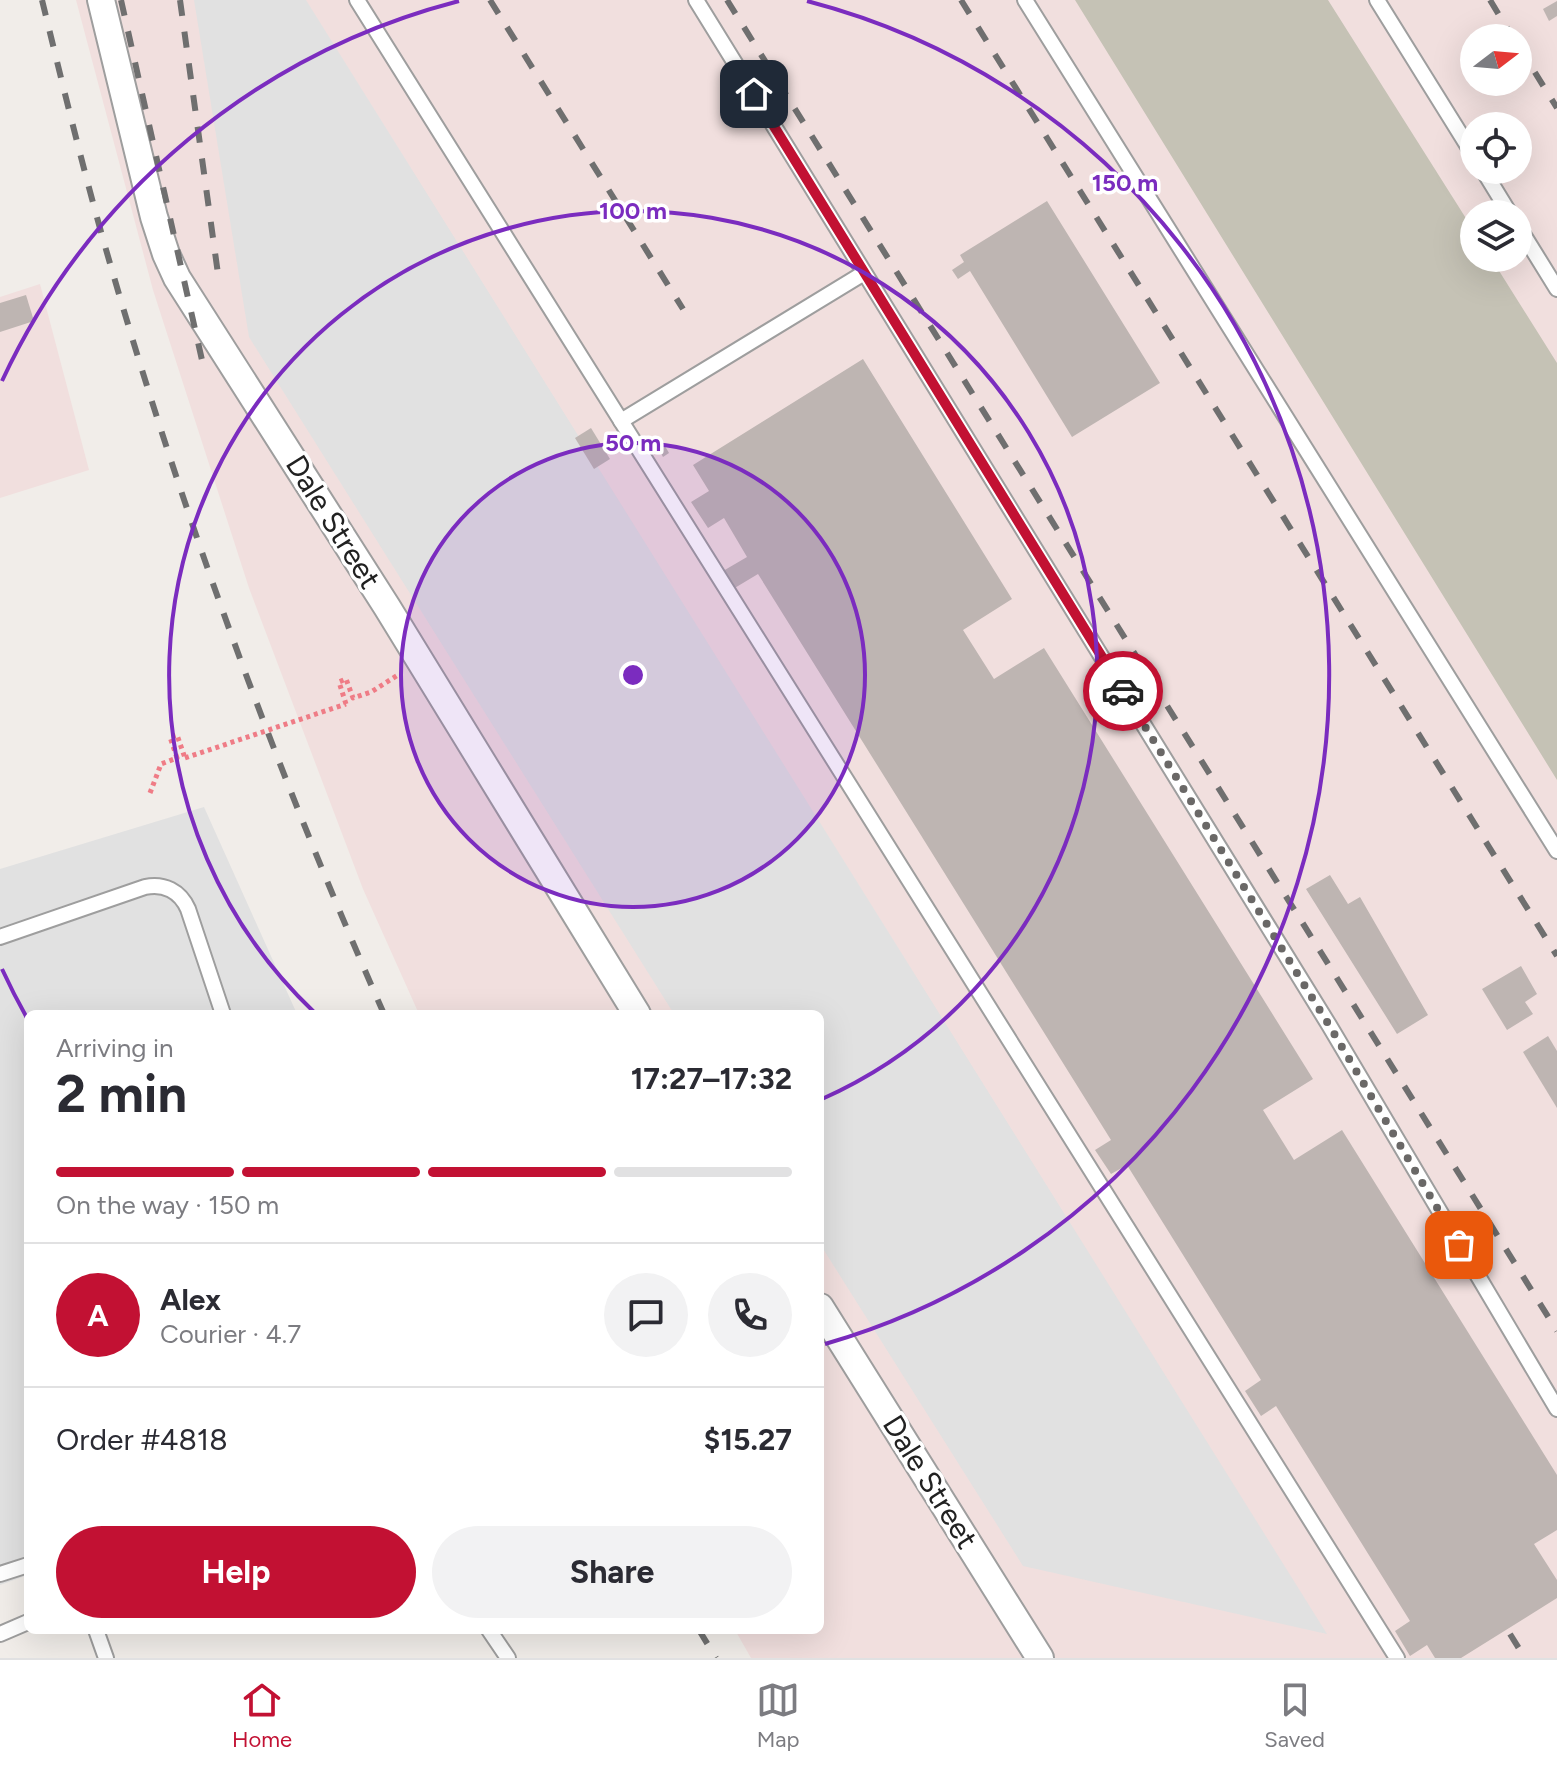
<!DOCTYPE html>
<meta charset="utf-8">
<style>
:root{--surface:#fff;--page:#f2f2f3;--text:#2b2b33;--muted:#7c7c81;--line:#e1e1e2;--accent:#c21133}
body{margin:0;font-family:Figtree,sans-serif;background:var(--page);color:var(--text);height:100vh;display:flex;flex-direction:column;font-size:30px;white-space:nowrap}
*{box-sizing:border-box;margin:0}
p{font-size:26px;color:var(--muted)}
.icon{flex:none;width:44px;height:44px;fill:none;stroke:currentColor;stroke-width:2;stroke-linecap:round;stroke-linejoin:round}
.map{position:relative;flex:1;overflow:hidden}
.side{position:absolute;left:24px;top:1010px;width:800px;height:624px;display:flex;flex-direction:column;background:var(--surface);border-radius:12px;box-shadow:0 8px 32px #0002}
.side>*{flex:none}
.needle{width:52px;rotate:74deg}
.controls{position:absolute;left:1460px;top:24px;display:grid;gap:16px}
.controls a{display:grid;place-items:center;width:72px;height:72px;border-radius:50%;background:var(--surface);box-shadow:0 8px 32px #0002;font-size:40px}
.pin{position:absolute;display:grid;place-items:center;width:68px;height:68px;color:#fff;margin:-34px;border-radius:16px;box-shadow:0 4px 12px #0006}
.courier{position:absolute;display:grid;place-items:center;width:80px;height:80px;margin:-40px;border:6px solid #c21133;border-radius:50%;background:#fff;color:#222;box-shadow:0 2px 10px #0007}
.head em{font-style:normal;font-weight:700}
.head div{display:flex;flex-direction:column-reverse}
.head{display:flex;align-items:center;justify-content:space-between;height:136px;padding:0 32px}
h1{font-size:52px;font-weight:700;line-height:60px}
.bar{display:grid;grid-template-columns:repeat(4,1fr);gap:12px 8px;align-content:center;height:96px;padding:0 32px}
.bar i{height:10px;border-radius:6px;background:var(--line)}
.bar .current{background:var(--accent)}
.bar p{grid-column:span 4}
.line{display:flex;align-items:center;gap:20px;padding:0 32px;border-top:2px solid var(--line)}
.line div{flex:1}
.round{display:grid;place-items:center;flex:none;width:84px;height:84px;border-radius:42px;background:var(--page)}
.primary-button{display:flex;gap:16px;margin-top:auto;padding:16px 32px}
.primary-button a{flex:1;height:92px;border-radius:48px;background:var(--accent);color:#fff;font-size:32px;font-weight:700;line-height:92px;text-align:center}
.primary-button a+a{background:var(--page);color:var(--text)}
.dock{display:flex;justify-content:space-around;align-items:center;height:112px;border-top:2px solid var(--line);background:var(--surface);font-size:22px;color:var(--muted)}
.dock a{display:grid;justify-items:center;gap:4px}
.dock .current{color:var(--accent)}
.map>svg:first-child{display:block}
.military{fill:#f1dfde;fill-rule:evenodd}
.construction{fill:#c5c2b5}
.parking{fill:#e1e1e1}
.building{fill:#beb5b2}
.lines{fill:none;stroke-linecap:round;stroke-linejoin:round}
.lane-casing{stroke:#9e9e9e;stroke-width:18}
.street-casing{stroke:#9e9e9e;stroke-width:30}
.path{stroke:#ef7c86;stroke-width:5;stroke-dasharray:4 4;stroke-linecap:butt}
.lane{stroke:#fff;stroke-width:14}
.street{stroke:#fff;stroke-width:26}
.rail{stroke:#6f6f6f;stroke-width:6;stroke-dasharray:16 16;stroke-linecap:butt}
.path-bridge{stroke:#ef7c86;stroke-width:5;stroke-dasharray:4 4;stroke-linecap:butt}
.done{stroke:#6a6867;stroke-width:8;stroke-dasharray:0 14.4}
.route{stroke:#c21133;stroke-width:10}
.ring{fill:none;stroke:#7b2cbf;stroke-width:4}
.labels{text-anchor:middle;stroke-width:7;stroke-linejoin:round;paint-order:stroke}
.street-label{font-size:30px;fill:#212121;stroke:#fff}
.centre{fill:#7b2cbf;stroke:#fff;stroke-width:4}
.ring-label{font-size:24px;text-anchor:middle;font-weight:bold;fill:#7b2cbf;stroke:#fff;stroke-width:7;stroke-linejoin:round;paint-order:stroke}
</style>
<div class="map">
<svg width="1557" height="1658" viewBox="0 0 1557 1658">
<rect width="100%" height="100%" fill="#f1ede9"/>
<!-- military -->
<g class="military">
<path d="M 76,0 L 1557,0 L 1557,1658 L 751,1658 L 735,1630 L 820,1630 L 820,1014 L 419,1014 L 363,889 L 249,588 L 153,290 ZM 1474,38 L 1518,38 L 1518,82 L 1474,82 ZM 1474,126 L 1518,126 L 1518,170 L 1474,170 ZM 1474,214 L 1518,214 L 1518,258 L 1474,258 Z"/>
<path d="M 40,284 L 89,470 L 0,498 L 0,297 Z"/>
</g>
<!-- construction -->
<path class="construction" d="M 1075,0 L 1328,0 L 1474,231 L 1474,258 L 1491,258 L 1557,363 L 1557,780 Z"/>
<!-- parking -->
<g class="parking">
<path d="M 194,0 L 306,0 L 1327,1634 L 1023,1566 L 820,1244 L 820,1014 L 674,1014 L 249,337 Z"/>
<path d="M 204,807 L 297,1014 L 28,1014 L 28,1575 L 0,1585 L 0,869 Z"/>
</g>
<!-- building -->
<g class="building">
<path d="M 1557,1 L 1557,16 L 1549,21 L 1543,9 Z"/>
<path d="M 1047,201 L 1160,383 L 1072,437 L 970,271 L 958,279 L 952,270 L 964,262 L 960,255 Z"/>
<path d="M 26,295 L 34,321 L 0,332 L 0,303 Z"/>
<path d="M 863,359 L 1012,599 L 963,630 L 994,679 L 1044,648 L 1313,1079 L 1263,1110 L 1294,1160 L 1342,1130 L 1557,1475 L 1557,1530 L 1534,1544 L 1557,1580 L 1557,1598 L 1461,1658 L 1435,1658 L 1427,1645 L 1410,1656 L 1395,1631 L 1410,1621 L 1276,1406 L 1261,1416 L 1245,1391 L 1261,1380 L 1127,1165 L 1111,1174 L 1095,1150 L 1111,1140 L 758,574 L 733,589 L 723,571 L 747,557 L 724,518 L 708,528 L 691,502 L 709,491 L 693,465 Z"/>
<path d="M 591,428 L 610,459 L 594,469 L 575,438 Z"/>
<path d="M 661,439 L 669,453 L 663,457 L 655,442 Z"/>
<path d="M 1330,875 L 1348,904 L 1360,897 L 1428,1015 L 1397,1034 L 1306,889 Z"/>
<path d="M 1521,966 L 1537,994 L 1525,1002 L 1533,1014 L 1507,1030 L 1482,989 Z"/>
<path d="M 1548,1036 L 1557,1051 L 1557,1108 L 1523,1052 Z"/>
</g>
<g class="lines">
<!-- lane casing -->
<g class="lane-casing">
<g id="lane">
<path d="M 357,0 L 1397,1658"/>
<path d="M 696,0 L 1329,1025 L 1557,1409"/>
<path d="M 1025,0 L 1557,851"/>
<path d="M 1377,0 L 1474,156"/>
<path d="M 1483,170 L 1510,214"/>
<path d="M 1518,226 L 1557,289"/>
<path d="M 621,421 L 864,273"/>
<path d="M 0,937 L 145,887 C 164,883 180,891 188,909 L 223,1014"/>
<path d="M 0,1574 L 28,1565"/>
<path d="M 96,1630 L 106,1658"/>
<path d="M 489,1630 L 508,1658"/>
<path d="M 0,1634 L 28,1622"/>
</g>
</g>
<!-- street casing -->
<g class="street-casing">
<g id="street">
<path d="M 101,0 L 154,217 L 166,254 L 177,278 L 387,607 L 637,1014"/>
<path d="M 820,1307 L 1040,1658"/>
</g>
</g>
<!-- path -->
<g class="path">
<path d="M 346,704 L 339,682 L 346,679 L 353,698 L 371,692 L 398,675"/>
<path d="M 150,793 L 161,764 L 177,758 L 170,737 L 177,735 L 185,758"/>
</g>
<!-- lane -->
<use href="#lane" class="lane"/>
<!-- street -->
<use href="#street" class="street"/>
<!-- rail -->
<g class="rail">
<path d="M 42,0 C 62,82 82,165 105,246 C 180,508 274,765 384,1014"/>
<path d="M 121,0 L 204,369"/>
<path d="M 180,0 L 218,274"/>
<path d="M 490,0 L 683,309"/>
<path d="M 727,0 L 1557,1331"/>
<path d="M 961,0 L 1557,956"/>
<path d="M 1490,0 L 1513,38"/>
<path d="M 1518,45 L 1557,108"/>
<path d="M 699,1630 L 716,1658"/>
<path d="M 1510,1634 L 1525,1658"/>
</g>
<!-- path-bridge -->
<path class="path-bridge" d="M 185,758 L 346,704"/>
</g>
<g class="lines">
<!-- done -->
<path class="done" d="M 1123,691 L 1329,1025 L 1459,1245"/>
<!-- route -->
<path class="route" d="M 754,94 L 1123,691"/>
</g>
<!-- distance rings -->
<circle cx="633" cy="675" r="232" fill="#7b2cbf" fill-opacity=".12"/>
<g class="ring">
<circle cx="633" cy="675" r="232"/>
<path d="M314 1012A464 464 0 1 1 822 1099"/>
<path d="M27 1018A696 696 0 0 1 2 969M2 381A696 696 0 0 1 459 1M807 1A696 696 0 0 1 825 1344"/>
</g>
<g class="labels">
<!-- street labels -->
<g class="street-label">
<text transform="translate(333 522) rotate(58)" y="10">Dale Street</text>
<text transform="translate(930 1482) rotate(58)" y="10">Dale Street</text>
</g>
</g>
<circle cx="633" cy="675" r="12" class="centre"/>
<g class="ring-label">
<text x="1125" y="191">150 m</text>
<text x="633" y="219">100 m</text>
<text x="633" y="451">50 m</text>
</g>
</svg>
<div class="controls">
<a><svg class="needle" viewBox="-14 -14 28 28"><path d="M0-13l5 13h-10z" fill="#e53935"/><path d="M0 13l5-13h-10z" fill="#7c7c81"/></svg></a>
<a><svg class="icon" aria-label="locate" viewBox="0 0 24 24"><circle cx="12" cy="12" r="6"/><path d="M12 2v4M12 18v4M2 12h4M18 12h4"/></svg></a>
<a><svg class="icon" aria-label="layers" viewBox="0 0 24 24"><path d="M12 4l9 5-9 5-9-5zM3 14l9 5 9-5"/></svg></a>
</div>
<div class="pin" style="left:1459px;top:1245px;background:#ea580c"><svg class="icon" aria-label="bag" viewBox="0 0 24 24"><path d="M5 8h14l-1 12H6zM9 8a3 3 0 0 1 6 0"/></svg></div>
<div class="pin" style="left:754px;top:94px;background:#1f2937"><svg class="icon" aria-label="home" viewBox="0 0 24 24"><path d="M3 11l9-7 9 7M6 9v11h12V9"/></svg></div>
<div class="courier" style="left:1123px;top:691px"><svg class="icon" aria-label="car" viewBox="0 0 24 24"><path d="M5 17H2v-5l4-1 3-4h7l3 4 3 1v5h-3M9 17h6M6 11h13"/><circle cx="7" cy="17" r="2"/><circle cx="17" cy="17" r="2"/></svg></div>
<section class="side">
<div class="head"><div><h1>2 min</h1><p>Arriving in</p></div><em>17:27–17:32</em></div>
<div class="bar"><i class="current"></i><i class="current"></i><i class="current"></i><i></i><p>On the way · 150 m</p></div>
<div class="line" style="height:144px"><b class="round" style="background:var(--accent);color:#fff">A</b><div><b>Alex</b><p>Courier · 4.7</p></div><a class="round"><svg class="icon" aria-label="chat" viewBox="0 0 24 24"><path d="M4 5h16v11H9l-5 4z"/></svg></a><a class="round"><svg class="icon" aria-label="phone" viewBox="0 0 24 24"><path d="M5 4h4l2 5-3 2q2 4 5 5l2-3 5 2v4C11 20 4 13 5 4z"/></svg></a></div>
<div class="line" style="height:104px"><div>Order #4818</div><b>$15.27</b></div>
<div class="primary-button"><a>Help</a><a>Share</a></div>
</section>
</div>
<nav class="dock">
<a class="current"><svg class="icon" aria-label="home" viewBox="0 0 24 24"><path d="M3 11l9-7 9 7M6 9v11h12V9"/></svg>Home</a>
<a><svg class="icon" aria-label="map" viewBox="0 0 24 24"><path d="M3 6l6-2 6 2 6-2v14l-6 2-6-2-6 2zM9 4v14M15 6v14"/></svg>Map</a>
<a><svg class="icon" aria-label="saved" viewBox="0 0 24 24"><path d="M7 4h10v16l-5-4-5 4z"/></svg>Saved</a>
</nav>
